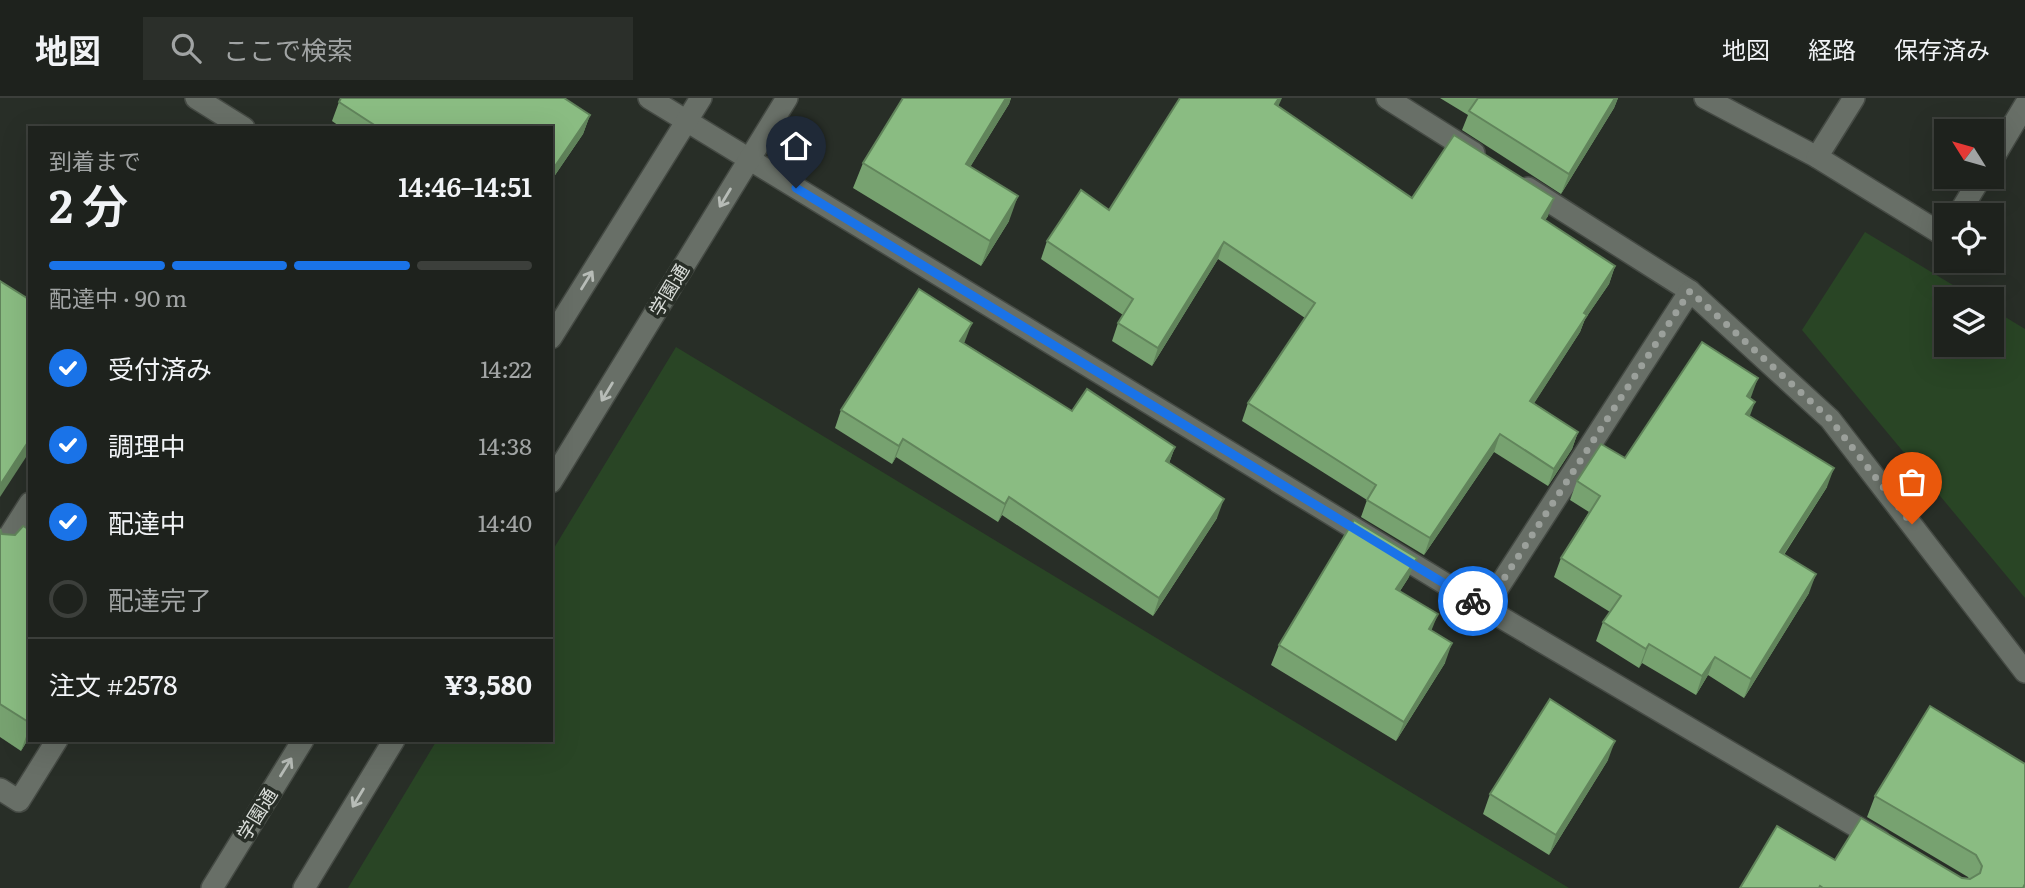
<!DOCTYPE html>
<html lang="ja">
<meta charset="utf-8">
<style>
:root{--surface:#1e221d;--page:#2b2f2a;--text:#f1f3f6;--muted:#a1a4a4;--line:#3c3f3b;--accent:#1a73e8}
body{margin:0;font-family:Literata,"Noto Sans JP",serif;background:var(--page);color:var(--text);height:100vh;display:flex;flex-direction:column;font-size:26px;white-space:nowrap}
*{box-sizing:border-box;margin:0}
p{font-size:23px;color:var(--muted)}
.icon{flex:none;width:38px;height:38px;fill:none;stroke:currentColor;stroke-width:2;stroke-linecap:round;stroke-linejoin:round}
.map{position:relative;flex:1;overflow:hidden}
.drawer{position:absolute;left:28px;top:28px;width:525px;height:616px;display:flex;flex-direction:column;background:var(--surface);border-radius:0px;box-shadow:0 7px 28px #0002,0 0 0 2px var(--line)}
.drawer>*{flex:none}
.needle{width:46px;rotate:307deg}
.tools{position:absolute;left:1934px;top:21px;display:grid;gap:14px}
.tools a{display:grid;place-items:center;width:70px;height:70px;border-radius:0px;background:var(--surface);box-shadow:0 7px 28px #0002,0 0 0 2px var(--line);font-size:35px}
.pin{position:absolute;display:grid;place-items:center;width:60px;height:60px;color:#fff;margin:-72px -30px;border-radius:50% 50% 50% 0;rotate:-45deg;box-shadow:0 0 7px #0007}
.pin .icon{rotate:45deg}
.courier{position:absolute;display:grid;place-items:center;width:70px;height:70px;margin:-35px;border:5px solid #1a73e8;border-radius:50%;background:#fff;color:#222;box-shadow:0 2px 9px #0007}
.head em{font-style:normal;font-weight:600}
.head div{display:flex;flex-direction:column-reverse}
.head{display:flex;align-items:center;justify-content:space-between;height:119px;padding:0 21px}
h1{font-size:46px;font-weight:600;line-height:52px}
.bar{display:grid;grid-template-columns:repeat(4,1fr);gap:10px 7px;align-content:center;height:84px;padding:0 21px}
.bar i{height:9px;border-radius:5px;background:var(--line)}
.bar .active{background:var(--accent)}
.bar p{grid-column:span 4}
.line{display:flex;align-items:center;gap:18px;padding:0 21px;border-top:2px solid var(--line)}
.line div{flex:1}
ol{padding:0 21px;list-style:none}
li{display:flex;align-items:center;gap:21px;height:77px}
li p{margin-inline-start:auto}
li .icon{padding:7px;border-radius:50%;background:var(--accent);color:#fff;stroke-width:4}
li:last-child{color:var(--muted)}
li i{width:38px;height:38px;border:4px solid var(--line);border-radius:50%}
header{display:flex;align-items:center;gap:42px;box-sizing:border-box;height:98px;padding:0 35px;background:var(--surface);border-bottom:2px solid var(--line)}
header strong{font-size:33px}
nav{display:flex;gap:38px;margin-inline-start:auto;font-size:24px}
.search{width:490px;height:63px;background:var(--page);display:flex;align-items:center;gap:18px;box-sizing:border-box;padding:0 24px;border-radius:0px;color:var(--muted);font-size:26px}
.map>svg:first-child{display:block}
.green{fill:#294525}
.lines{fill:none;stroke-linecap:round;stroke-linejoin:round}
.lane-casing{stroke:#454a44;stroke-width:24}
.street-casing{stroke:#454a44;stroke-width:24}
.secondary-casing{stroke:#454a44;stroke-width:24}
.lane{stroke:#686f67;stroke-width:21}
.street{stroke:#686f67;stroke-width:21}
.secondary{stroke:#686f67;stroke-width:21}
.wall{fill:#77a270}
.shaded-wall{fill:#61845b}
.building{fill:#8abc82;stroke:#61845b;stroke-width:2}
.oneway{stroke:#b7bcb7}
.done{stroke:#9ba09b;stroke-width:7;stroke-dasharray:0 12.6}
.route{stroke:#1a73e8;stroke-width:9}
.labels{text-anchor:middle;stroke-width:7;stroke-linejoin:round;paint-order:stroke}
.street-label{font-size:19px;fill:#d9ddd9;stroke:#282e27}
</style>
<header>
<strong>地図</strong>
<div class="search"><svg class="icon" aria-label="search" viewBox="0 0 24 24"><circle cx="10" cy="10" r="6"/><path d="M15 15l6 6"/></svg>ここで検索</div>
<nav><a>地図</a><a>経路</a><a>保存済み</a></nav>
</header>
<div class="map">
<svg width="2025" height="790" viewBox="0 0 2025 790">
<rect width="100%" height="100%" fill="#282e27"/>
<!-- green -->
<g class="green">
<path d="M 1865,134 L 1976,201 L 1946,201 L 1946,247 L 1992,247 L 1992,211 L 2025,231 L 2025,500 L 1802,232 Z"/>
<path d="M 676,249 L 1569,790 L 348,790 L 437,642 L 551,642 L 551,455 Z"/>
</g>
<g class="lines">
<!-- lane casing -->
<g class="lane-casing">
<g id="lane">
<path d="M 196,0 L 244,30"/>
<path d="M 1705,0 L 1817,59"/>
<path d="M 1854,0 L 1817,59 L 1945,138 L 1946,136"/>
<path d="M 1992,62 L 2025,7"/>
<path d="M 1958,117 L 1981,79"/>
<path d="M 0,452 L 30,405"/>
<path d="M 0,691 L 19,703 L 57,642"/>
</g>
</g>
<!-- street casing -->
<g class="street-casing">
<g id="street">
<path d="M 649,0 L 1485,510 L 1879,742"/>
<path d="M 1387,0 L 1474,55"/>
<path d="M 1528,90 L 1690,193 L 1830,321 L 2025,574"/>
<path d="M 1485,510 L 1690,193"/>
</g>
</g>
<!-- secondary casing -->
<g class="secondary-casing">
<g id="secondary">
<path d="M 551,240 L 701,0"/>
<path d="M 551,384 L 787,0"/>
<path d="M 212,790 L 303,642"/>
<path d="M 304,790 L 394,642"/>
</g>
</g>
<!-- lane -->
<use href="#lane" class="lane"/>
<!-- street -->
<use href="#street" class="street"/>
<!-- secondary -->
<use href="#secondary" class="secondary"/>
</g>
<!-- wall -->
<g class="wall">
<path d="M 341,0 L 564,0 L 590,17 L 583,36 L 551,83 L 551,30 L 342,30 L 332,23 L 339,4 Z"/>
<path d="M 903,0 L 1011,0 L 1009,6 L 970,69 L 1009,123 L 981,168 L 853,90 L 863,65 Z"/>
<path d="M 1440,0 L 1618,0 L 1614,10 L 1561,96 L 1462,32 L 1468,17 Z"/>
<path d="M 1278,9 L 1412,100 L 1548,118 L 1545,122 L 1615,168 L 1609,186 L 1585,221 L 1580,234 L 1534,305 L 1578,334 L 1572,351 L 1548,388 L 1494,354 L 1424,457 L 1361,419 L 1367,402 L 1242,323 L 1248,305 L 1305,220 L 1218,161 L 1152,268 L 1112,243 L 1118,225 L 1123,217 L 1041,161 L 1047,143 L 1109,112 Z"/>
<path d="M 965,243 L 964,245 L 1072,313 L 1175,349 L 1169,365 L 1217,420 L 1153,518 L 1002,417 L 998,424 L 896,359 L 892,366 L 835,330 L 841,312 Z"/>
<path d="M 1750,301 L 1750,318 L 1827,389 L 1784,457 L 1809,495 L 1744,600 L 1708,577 L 1696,597 L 1642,565 L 1639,570 L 1596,543 L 1603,524 L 1610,514 L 1554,479 L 1561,460 L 1589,414 L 1570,402 L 1577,383 Z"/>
<path d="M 0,431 L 2,436 L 15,437 L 30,432 L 30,638 L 21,653 L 0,639 Z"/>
<path d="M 1409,479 L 1400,493 L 1432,533 L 1445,565 L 1396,643 L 1271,567 L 1279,547 Z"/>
<path d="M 1608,662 L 1549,757 L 1483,716 L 1490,696 Z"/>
<path d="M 2025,666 L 2025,790 L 1740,790 L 1835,762 L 1969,781 L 1968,779 L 1867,719 L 1875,698 Z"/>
</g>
<!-- shaded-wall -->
<g class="shaded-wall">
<path d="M 1006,0 L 1011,0 L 1009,6 L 956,92 L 966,66 Z"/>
<path d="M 1279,0 L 1282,0 L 1278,9 L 1275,6 Z"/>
<path d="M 1615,0 L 1618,0 L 1614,10 L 1561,96 L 1569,76 Z"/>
<path d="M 590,17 L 583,36 L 551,83 L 551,74 Z"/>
<path d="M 1018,98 L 1009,123 L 981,168 L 990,143 Z"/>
<path d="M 1554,100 L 1548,118 L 1535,138 L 1542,120 Z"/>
<path d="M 1224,144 L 1218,161 L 1152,268 L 1158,250 Z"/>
<path d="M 1615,168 L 1609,186 L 1585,221 L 1580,234 L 1524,321 L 1530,303 L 1584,215 Z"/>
<path d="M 972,225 L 965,243 L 954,261 L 960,243 Z"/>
<path d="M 1758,280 L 1751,299 L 1740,317 L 1747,298 Z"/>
<path d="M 1755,304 L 1748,323 L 1746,316 Z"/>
<path d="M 1578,334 L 1572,351 L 1548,388 L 1554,371 Z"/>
<path d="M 1500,336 L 1494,354 L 1424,457 L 1430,440 Z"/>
<path d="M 30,341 L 30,353 L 0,399 L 0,387 Z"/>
<path d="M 903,341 L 896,359 L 892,366 L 899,348 Z"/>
<path d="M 1175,349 L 1168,368 L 1166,363 Z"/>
<path d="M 1834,370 L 1827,389 L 1773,473 L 1780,454 Z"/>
<path d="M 1009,399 L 1002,417 L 998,424 L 1005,406 Z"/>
<path d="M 1224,401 L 1217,420 L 1153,518 L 1159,500 Z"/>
<path d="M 1417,460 L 1409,479 L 1389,510 L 1396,491 Z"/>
<path d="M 1816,476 L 1809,495 L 1744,600 L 1751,581 Z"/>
<path d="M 1438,516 L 1430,536 L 1429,531 Z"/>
<path d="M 1452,545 L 1445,565 L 1396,643 L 1404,624 Z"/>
<path d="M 1649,546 L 1642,565 L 1639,570 L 1646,551 Z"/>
<path d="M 1715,559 L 1708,577 L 1696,597 L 1702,578 Z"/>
<path d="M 30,627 L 30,638 L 21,653 Z"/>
<path d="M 1615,643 L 1608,662 L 1549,757 L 1556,737 Z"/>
</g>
<!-- building -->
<g class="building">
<path d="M 341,0 L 564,0 L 590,17 L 551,74 L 551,30 L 379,30 L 339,4 Z"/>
<path d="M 903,0 L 1006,0 L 966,66 L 1018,98 L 990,143 L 863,65 Z"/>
<path d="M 1180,0 L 1279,0 L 1275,6 L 1412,100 L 1454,37 L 1554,100 L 1542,120 L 1615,168 L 1584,215 L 1587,217 L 1530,303 L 1578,334 L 1554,371 L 1500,336 L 1430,440 L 1367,402 L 1376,387 L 1248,305 L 1315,205 L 1224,144 L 1158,250 L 1118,225 L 1133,201 L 1047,143 L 1081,92 L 1109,112 Z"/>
<path d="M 1478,0 L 1615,0 L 1569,76 L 1469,13 Z"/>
<path d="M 0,183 L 30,202 L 30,341 L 0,387 Z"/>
<path d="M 919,191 L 972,225 L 960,243 L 1072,313 L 1087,291 L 1175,349 L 1166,363 L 1224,401 L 1159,500 L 1009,399 L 1005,406 L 903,341 L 899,348 L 841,312 Z"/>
<path d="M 1702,244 L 1758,280 L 1747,298 L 1755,304 L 1746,316 L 1834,370 L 1780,454 L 1816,476 L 1751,581 L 1715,559 L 1702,578 L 1649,546 L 1646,551 L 1603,524 L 1621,498 L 1561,460 L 1600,398 L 1577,383 L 1601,346 L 1625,360 Z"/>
<path d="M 1354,422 L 1417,460 L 1396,491 L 1438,516 L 1429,531 L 1452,545 L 1404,624 L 1279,547 Z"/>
<path d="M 23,428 L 30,432 L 30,625 L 0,606 L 0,431 L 2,436 L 15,437 Z"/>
<path d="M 1550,601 L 1615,643 L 1556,737 L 1490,696 Z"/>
<path d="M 1930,608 L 2025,666 L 2025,786 L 2023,790 L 1823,790 L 1820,788 L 1819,790 L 1740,790 L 1777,728 L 1835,762 L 1861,720 L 1962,780 L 1970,781 L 1980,775 L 1982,768 L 1976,757 L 1875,698 Z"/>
</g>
<!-- one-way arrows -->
<defs><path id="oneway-shaft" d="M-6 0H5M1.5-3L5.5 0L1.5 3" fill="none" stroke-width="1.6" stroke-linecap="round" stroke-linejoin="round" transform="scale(1.75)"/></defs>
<g class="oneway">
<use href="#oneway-shaft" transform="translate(725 100) rotate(121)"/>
<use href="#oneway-shaft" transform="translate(587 182) rotate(-58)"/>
<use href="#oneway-shaft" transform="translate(607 294) rotate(121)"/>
<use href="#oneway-shaft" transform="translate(286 669) rotate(-58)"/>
<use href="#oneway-shaft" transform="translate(358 700) rotate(121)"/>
</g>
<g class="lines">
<!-- done -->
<path class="done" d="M 1473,503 L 1485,510 L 1690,193 L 1830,321 L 1912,426"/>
<!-- route -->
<path class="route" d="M 796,90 L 1473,503"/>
</g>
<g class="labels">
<!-- street labels -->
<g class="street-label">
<text transform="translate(669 192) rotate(-59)" y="7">学園通</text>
<text transform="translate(257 716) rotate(-58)" y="7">学園通</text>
</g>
</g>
</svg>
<div class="tools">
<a><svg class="needle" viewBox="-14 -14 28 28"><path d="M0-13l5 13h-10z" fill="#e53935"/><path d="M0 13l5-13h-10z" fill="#a1a4a4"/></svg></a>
<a><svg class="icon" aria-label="locate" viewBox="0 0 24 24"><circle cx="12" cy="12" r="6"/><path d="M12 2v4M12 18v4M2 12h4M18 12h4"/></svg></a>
<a><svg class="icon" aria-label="layers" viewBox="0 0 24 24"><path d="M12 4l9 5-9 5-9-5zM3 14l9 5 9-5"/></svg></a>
</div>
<div class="pin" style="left:1912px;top:426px;background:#ea580c"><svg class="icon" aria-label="bag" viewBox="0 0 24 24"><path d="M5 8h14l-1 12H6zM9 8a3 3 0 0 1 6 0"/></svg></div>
<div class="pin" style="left:796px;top:90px;background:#1f2937"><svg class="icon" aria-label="home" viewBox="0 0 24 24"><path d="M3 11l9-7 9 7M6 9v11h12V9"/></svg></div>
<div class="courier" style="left:1473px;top:503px"><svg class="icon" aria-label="bike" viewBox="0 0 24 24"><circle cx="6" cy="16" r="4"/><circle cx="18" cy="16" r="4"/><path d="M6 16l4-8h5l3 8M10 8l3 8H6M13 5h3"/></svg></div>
<section class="drawer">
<div class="head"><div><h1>2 分</h1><p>到着まで</p></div><em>14:46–14:51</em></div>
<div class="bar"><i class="active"></i><i class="active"></i><i class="active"></i><i></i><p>配達中 · 90 m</p></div>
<ol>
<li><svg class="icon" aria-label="check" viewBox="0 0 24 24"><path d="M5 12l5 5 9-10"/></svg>受付済み<p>14:22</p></li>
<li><svg class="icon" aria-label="check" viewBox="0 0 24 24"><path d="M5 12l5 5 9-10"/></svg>調理中<p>14:38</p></li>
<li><svg class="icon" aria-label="check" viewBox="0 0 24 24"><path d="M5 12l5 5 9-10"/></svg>配達中<p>14:40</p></li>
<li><i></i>配達完了</li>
</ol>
<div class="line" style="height:91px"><div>注文 #2578</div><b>¥3,580</b></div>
</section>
</div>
